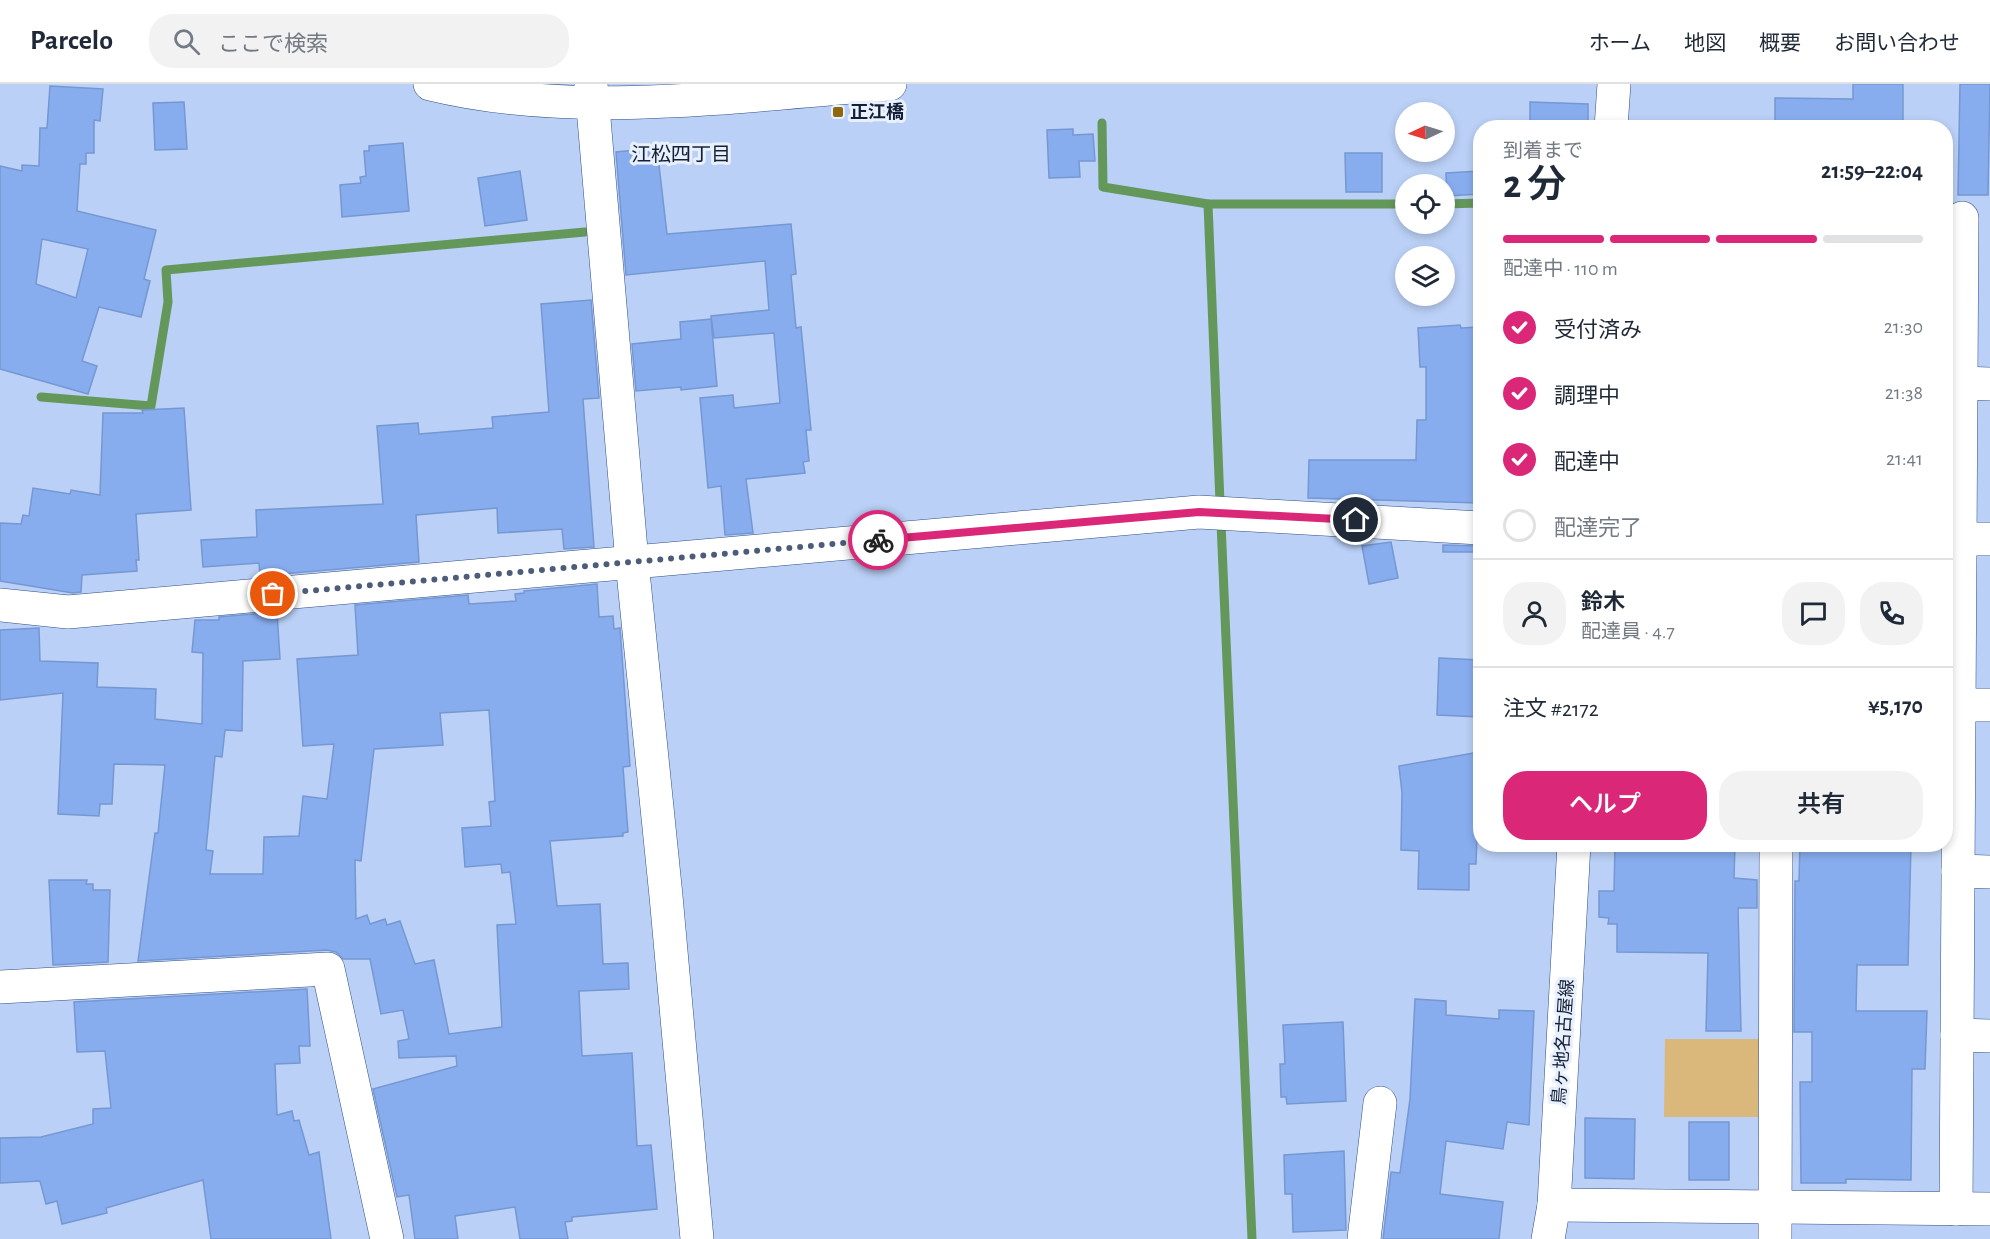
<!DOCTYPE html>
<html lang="ja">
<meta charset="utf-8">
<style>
:root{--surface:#fff;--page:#f2f2f3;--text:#1f2937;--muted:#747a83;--line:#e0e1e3;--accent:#db2777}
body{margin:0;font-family:"Alegreya Sans","Noto Sans JP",sans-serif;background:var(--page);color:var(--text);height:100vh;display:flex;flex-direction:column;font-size:22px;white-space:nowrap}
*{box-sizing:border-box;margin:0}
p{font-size:20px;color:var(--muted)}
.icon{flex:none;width:33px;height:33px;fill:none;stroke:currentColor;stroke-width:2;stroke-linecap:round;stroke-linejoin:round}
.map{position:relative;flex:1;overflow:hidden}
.sheet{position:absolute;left:1473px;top:36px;width:480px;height:732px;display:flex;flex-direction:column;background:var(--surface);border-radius:24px;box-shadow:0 3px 9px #0003}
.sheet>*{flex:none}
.needle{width:39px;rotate:266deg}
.tools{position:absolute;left:1395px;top:18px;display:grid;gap:12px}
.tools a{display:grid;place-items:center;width:60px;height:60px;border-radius:50%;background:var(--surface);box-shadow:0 3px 9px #0003;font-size:30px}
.pin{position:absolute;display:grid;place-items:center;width:51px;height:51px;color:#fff;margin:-26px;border:3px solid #fff;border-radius:50%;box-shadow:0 2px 6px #0007}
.courier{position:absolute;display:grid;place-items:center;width:60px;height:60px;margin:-30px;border:4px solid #db2777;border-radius:50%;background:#fff;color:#222;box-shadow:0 2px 8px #0007}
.overview em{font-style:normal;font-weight:600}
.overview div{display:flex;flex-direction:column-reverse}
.overview{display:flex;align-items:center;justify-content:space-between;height:102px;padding:0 30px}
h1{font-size:39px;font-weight:600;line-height:45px}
.bar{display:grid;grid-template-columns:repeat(4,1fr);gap:9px 6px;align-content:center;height:72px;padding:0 30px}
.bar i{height:8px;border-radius:4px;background:var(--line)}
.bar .active{background:var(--accent)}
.bar p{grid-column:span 4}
.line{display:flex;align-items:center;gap:15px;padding:0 30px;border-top:2px solid var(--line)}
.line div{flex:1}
.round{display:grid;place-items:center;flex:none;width:63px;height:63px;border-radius:24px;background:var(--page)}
ol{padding:0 30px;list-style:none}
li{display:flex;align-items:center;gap:18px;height:66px}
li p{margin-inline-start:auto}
li .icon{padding:6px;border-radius:50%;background:var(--accent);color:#fff;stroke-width:4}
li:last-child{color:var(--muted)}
li i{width:33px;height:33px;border:3px solid var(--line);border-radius:50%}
.primary-button{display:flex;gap:12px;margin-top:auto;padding:12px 30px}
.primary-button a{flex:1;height:69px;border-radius:24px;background:var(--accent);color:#fff;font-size:24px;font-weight:600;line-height:69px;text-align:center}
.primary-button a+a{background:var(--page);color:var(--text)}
header{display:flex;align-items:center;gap:36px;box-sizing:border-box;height:84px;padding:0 30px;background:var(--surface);border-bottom:2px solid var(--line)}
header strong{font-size:28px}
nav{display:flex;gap:33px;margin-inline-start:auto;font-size:21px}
.search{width:420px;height:54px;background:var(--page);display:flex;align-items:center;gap:15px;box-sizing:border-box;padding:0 21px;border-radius:24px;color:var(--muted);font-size:22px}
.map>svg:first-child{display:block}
.green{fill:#dab87c}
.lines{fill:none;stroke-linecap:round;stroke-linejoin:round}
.stream{stroke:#64985b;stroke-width:9}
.building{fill:#88adef;stroke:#7597d2;stroke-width:1.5;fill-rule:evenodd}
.minor-casing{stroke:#304e84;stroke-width:34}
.major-casing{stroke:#304e84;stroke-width:34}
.minor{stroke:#fff;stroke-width:33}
.major{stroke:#fff;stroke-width:33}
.done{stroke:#4d5d79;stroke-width:6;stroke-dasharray:0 10.8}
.route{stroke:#db2777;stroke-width:8}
.poi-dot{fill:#8f680e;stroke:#e8f0fd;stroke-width:2}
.labels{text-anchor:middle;stroke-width:6;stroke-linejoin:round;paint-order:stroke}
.poi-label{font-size:18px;font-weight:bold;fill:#121f36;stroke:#e8f0fd;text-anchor:start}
.street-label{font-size:18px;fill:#121f36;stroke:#e8f0fd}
.neighbourhood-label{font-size:20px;fill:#121f36;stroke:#e8f0fd}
</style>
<header>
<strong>Parcelo</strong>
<div class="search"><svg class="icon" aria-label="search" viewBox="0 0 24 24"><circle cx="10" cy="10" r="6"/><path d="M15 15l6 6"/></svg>ここで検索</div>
<nav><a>ホーム</a><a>地図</a><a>概要</a><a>お問い合わせ</a></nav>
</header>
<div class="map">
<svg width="1990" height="1155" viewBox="0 0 1990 1155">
<rect width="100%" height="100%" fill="#bad0f6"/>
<!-- green -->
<path class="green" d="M 1665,955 L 1759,955 L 1758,1033 L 1664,1033 Z"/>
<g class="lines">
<!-- stream -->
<g class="stream">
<path d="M 1102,39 L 1103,103 L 1208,120 L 1406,120"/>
<path d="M 1208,120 L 1220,418"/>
<path d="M 1444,120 L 1480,119"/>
<path d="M 41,313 L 151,322 L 168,218 L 166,186 L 585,148"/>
<path d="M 1221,439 L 1252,1155"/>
</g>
</g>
<!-- building -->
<g class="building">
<path d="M 1853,0 L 1903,0 L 1903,44 L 1775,44 L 1775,14 L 1853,15 Z"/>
<path d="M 1960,0 L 1990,0 L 1988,111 L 1958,111 Z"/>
<path d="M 50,2 L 103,5 L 100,37 L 94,36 L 94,69 L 86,69 L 86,80 L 80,80 L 77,127 L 156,146 L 144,195 L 150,197 L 141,233 L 99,223 L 82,277 L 97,282 L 88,310 L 0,285 L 0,82 L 22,87 L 22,81 L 39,82 L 40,44 L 47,44 ZM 42,155 L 88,165 L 76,214 L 36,200 Z"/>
<path d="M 184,18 L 187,65 L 155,66 L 153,19 Z"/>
<path d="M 1530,18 L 1588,20 L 1588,44 L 1530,44 Z"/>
<path d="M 1073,45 L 1073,51 L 1093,50 L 1095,77 L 1079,77 L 1080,93 L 1049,94 L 1047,46 Z"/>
<path d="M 403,59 L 409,127 L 342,133 L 340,101 L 361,99 L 360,93 L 366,92 L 364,67 L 369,67 L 369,62 Z"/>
<path d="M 657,64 L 667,150 L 791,140 L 796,190 L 791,191 L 796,244 L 801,243 L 811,346 L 806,346 L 809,377 L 803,378 L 805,389 L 746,395 L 753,449 L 725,451 L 721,402 L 708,404 L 700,314 L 733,311 L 734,324 L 780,319 L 774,249 L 714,254 L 711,232 L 769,226 L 765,177 L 626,191 L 616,68 Z"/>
<path d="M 1345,69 L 1382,69 L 1382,108 L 1346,108 Z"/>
<path d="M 520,87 L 527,136 L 485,142 L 478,94 Z"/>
<path d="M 1480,87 L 1480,110 L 1447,112 L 1446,89 Z"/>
<path d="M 591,216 L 599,314 L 583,315 L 594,463 L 564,465 L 562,445 L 498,449 L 497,424 L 416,431 L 419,478 L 260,492 L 259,479 L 203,483 L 201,456 L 257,453 L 256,426 L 383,420 L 377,342 L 418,339 L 419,350 L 493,344 L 492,333 L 549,328 L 541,220 Z"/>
<path d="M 711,235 L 717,302 L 681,306 L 681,303 L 636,307 L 632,260 L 681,255 L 680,238 Z"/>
<path d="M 1460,241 L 1461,244 L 1480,243 L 1480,419 L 1308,414 L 1309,376 L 1416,376 L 1417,336 L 1426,336 L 1426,283 L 1420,283 L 1418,244 Z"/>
<path d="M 184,324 L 191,426 L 136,430 L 139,476 L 136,476 L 137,487 L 82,491 L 81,508 L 73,509 L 0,497 L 0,439 L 21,440 L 23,431 L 29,432 L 33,404 L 70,410 L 71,406 L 100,411 L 103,329 L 143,329 L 142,326 Z"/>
<path d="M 1391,458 L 1398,494 L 1369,500 L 1362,462 Z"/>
<path d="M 1443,461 L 1480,462 L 1480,468 L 1443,468 Z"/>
<path d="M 597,500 L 599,533 L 613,532 L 614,545 L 620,544 L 630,682 L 623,683 L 628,748 L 623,749 L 623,752 L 550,757 L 557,822 L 600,820 L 603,880 L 628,879 L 629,905 L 579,907 L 582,972 L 632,969 L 637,1062 L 651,1061 L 657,1125 L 572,1133 L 572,1137 L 565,1138 L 568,1155 L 520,1155 L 515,1123 L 455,1132 L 458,1155 L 415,1155 L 409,1111 L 397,1113 L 373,1005 L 457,982 L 456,972 L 399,974 L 398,957 L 409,955 L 403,926 L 381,930 L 370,875 L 343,875 L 336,868 L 327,866 L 138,877 L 155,749 L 158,749 L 165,681 L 114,680 L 112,720 L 100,720 L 99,732 L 58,730 L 63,609 L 0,616 L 0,546 L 39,544 L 40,577 L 98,579 L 97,603 L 156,605 L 155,635 L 202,640 L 203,569 L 192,568 L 195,536 L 219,536 L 219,533 L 277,528 L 280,575 L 243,577 L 242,647 L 225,646 L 222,673 L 215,672 L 206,766 L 213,767 L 210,790 L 263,790 L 264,753 L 299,752 L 303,712 L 327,715 L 334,660 L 303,662 L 297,575 L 358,571 L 355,521 L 468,511 L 469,520 L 516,517 L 515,510 L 524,509 L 524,507 ZM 489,626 L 495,717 L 489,718 L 491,742 L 462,744 L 465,783 L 501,780 L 502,789 L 510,788 L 516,840 L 497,841 L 502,943 L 449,950 L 434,876 L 415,880 L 400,837 L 387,841 L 385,835 L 370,840 L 367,831 L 356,835 L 355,776 L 361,777 L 374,665 L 443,661 L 440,629 Z"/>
<path d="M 1439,574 L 1480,576 L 1480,633 L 1437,631 Z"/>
<path d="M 1480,668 L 1480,751 L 1477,751 L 1476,780 L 1469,780 L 1469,806 L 1418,805 L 1419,767 L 1401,766 L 1402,709 L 1399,682 Z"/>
<path d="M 1615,760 L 1735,760 L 1734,794 L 1757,796 L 1757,824 L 1738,824 L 1741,947 L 1706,947 L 1708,869 L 1617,868 L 1617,840 L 1608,840 L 1609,834 L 1599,833 L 1599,807 L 1614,807 Z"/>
<path d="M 1800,760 L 1911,760 L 1908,881 L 1857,881 L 1856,927 L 1927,927 L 1925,985 L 1912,985 L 1911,1096 L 1846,1095 L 1846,1099 L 1801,1099 L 1800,998 L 1812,998 L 1812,948 L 1794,948 L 1795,797 L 1799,797 Z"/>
<path d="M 49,796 L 87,796 L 86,800 L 93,800 L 93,806 L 110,806 L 108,878 L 53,881 Z"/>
<path d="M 307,905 L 310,962 L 299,962 L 300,979 L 275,980 L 277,1031 L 292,1027 L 294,1037 L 299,1036 L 309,1071 L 319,1068 L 331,1155 L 211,1155 L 203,1096 L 106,1124 L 107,1129 L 62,1140 L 57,1117 L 46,1120 L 40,1097 L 0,1099 L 0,1054 L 41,1053 L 93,1040 L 93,1025 L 111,1024 L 105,967 L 77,968 L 74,918 Z"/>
<path d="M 1415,915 L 1446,917 L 1446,931 L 1499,935 L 1499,926 L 1534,927 L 1529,1041 L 1507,1038 L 1503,1065 L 1446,1057 L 1440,1110 L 1503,1118 L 1499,1155 L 1383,1155 L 1391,1088 L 1400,1089 L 1410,1015 Z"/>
<path d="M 1343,938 L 1346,1017 L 1287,1020 L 1286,1013 L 1281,1013 L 1280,980 L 1285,980 L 1283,941 Z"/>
<path d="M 1585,1034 L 1635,1035 L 1634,1095 L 1585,1094 Z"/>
<rect x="1689" y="1038" width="40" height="58"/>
<path d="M 1344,1067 L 1346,1146 L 1293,1148 L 1292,1110 L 1285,1110 L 1284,1071 Z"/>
</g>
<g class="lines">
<!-- minor casing -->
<g class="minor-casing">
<g id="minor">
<path d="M 430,0 C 579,36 739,11 890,0"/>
<path d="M 591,0 L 632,478 L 666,812 L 697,1155"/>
<path d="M 1961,299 L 1990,300"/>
<path d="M 1946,455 L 1990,455"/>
<path d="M 0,521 L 68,528 L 1199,428 L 1480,444"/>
<path d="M 1958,621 L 1990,621"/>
<path d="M 1958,787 L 1990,788"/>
<path d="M 0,903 L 328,885 L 387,1155"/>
<path d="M 1957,951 L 1990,952"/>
<path d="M 1554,1121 L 1990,1125"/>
<path d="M 1956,1125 L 1962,134"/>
<path d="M 1364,1155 L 1380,1019"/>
<path d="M 1775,1155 L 1776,760"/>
</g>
</g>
<!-- major casing -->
<g class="major-casing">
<g id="major">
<path d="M 1611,44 L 1614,0"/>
<path d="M 1548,1155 L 1554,1121 L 1574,760"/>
</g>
</g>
<!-- minor -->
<use href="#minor" class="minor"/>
<!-- major -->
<use href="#major" class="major"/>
</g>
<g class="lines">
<!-- done -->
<path class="done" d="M 273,510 L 878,456"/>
<!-- route -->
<path class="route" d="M 878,456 L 1199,428 L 1356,436"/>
</g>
<!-- markers -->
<rect class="poi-dot" x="832" y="22" width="12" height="12" rx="3"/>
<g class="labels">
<!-- poi labels -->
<g class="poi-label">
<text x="850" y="34">正江橋</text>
</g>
<!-- street labels -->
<g class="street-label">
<text transform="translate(1563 958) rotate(-86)" y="6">鳥ヶ地名古屋線</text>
</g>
<!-- neighbourhood labels -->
<g class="neighbourhood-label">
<text x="681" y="77">江松四丁目</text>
</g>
</g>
</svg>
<div class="tools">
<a><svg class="needle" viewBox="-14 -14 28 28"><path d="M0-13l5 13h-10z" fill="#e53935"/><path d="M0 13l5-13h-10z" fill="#747a83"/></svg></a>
<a><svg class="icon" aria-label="locate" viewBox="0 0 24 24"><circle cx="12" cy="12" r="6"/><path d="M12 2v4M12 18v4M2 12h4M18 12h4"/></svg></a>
<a><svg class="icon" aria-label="layers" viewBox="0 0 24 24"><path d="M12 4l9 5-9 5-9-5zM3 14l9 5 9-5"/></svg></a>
</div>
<div class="pin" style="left:273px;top:510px;background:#ea580c"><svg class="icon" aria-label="bag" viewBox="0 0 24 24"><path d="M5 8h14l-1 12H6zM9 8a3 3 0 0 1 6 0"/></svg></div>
<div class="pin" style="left:1356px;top:436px;background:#1f2937"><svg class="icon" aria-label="home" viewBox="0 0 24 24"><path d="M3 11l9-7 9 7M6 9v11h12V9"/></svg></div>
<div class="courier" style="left:878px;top:456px"><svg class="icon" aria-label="bike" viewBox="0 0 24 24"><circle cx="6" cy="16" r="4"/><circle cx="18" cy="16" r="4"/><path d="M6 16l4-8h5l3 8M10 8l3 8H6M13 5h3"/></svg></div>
<section class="sheet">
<div class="overview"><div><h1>2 分</h1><p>到着まで</p></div><em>21:59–22:04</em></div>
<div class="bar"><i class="active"></i><i class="active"></i><i class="active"></i><i></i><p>配達中 · 110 m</p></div>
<ol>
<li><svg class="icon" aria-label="check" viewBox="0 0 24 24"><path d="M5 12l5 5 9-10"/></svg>受付済み<p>21:30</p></li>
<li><svg class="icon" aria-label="check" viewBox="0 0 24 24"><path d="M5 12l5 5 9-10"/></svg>調理中<p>21:38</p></li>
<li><svg class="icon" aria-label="check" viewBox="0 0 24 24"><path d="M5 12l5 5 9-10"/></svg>配達中<p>21:41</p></li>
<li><i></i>配達完了</li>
</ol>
<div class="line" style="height:108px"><a class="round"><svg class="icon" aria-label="person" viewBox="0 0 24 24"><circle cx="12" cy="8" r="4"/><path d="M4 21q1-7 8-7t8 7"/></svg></a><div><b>鈴木</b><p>配達員 · 4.7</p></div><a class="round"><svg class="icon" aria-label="chat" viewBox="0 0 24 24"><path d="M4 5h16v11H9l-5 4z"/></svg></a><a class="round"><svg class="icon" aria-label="phone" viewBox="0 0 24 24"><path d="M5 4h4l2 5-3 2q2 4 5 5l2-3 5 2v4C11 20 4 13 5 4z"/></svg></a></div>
<div class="line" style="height:78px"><div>注文 #2172</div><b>¥5,170</b></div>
<div class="primary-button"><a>ヘルプ</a><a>共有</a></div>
</section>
</div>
